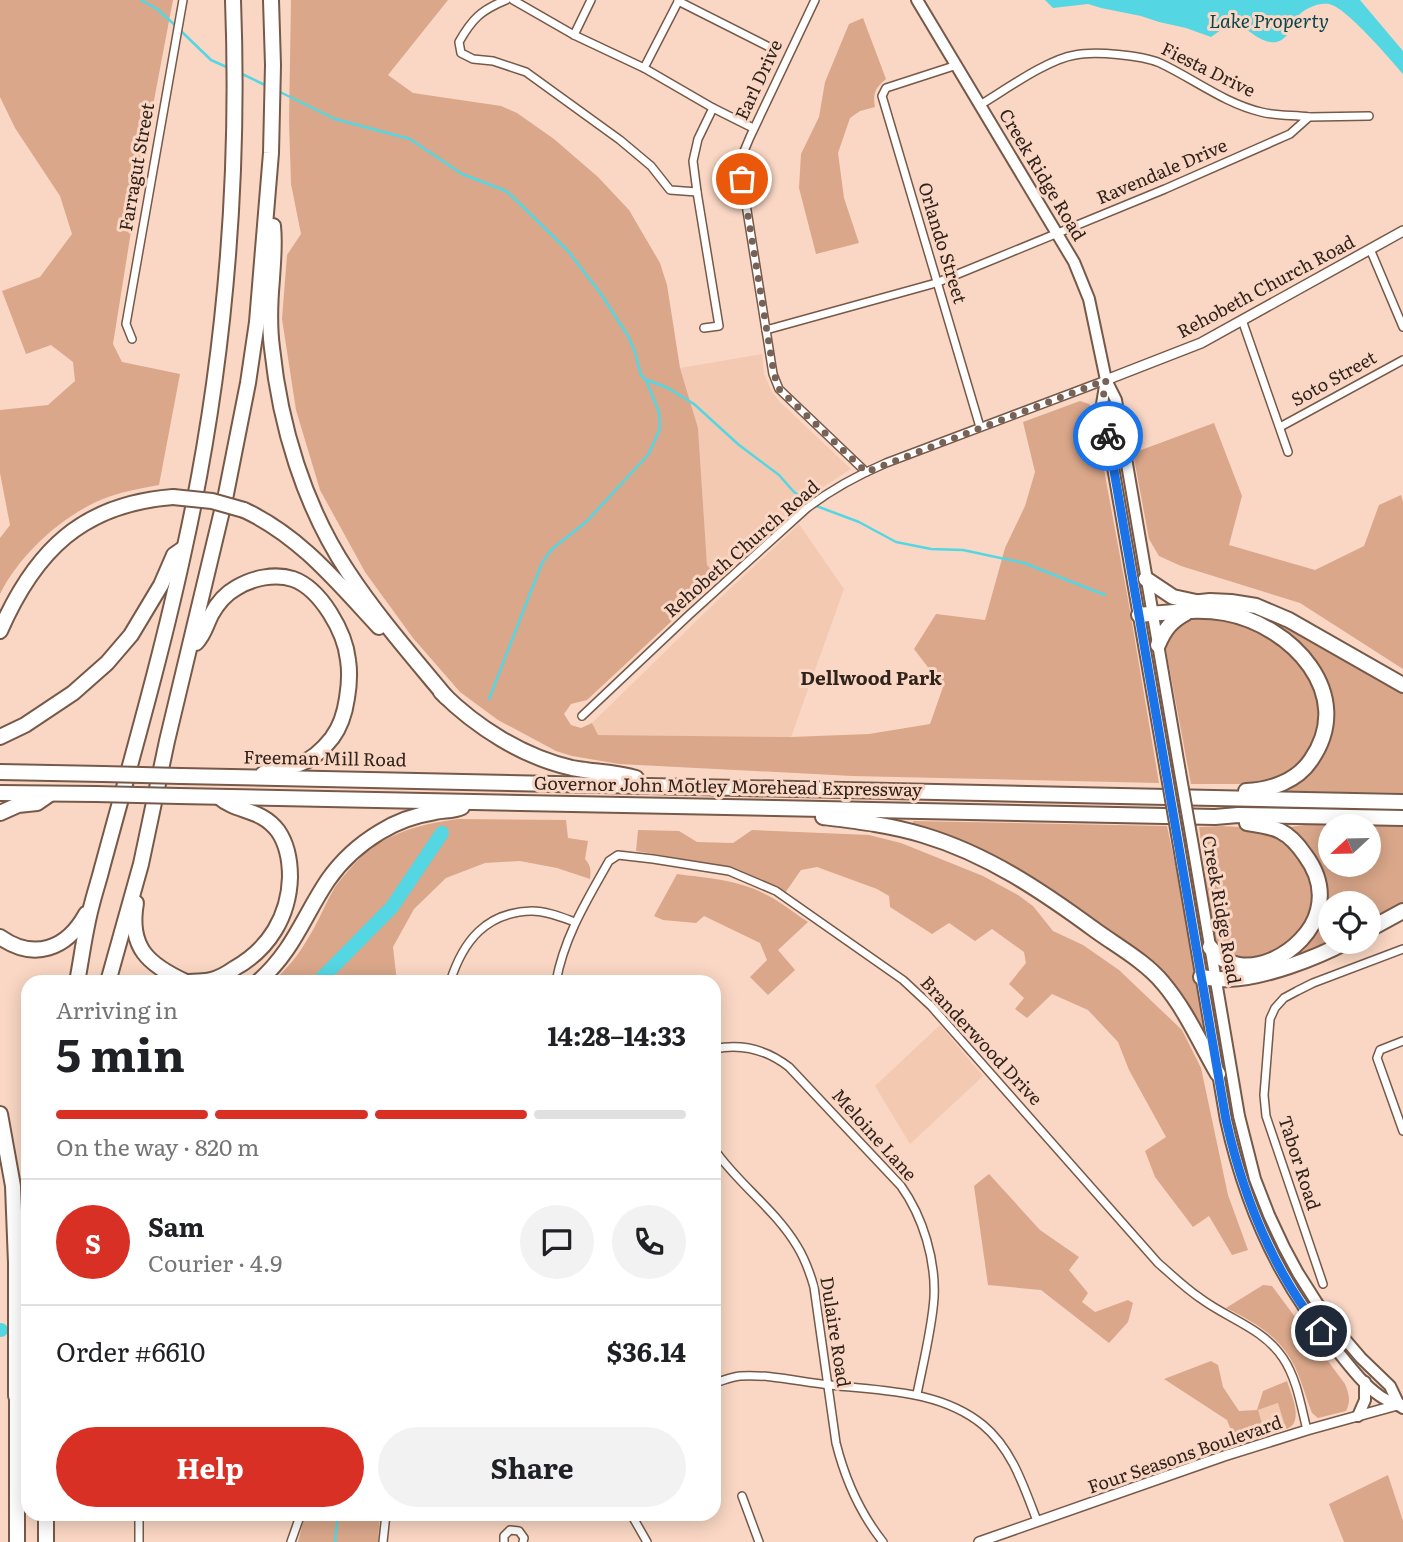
<!DOCTYPE html>
<meta charset="utf-8">
<style>
:root{--surface:#fff;--page:#f2f2f2;--text:#202124;--muted:#757577;--line:#e0e0e0;--accent:#d93025}
body{margin:0;font-family:Literata,serif;background:var(--page);color:var(--text);height:100vh;display:flex;flex-direction:column;font-size:26px;white-space:nowrap}
*{box-sizing:border-box;margin:0}
p{font-size:23px;color:var(--muted)}
.icon{flex:none;width:38px;height:38px;fill:none;stroke:currentColor;stroke-width:2;stroke-linecap:round;stroke-linejoin:round}
.map{position:relative;flex:1;overflow:hidden}
.side{position:absolute;left:21px;top:975px;width:700px;height:546px;display:flex;flex-direction:column;background:var(--surface);border-radius:21px;box-shadow:0 4px 18px #0003}
.side>*{flex:none}
.needle{width:46px;rotate:248deg}
.controls{position:absolute;left:1318px;top:814px;display:grid;gap:14px}
.controls a{display:grid;place-items:center;width:63px;height:63px;border-radius:50%;background:var(--surface);box-shadow:0 4px 18px #0003;font-size:35px}
.pin{position:absolute;display:grid;place-items:center;width:60px;height:60px;color:#fff;margin:-30px;border:4px solid #fff;border-radius:50%;box-shadow:0 2px 7px #0007}
.courier{position:absolute;display:grid;place-items:center;width:70px;height:70px;margin:-35px;border:5px solid #1a73e8;border-radius:50%;background:#fff;color:#222;box-shadow:0 2px 9px #0007}
.summary em{font-style:normal;font-weight:700}
.summary div{display:flex;flex-direction:column-reverse}
.summary{display:flex;align-items:center;justify-content:space-between;height:119px;padding:0 35px}
h1{font-size:46px;font-weight:700;line-height:52px}
.bar{display:grid;grid-template-columns:repeat(4,1fr);gap:10px 7px;align-content:center;height:84px;padding:0 35px}
.bar i{height:9px;border-radius:5px;background:var(--line)}
.bar .active{background:var(--accent)}
.bar p{grid-column:span 4}
.line{display:flex;align-items:center;gap:18px;padding:0 35px;border-top:2px solid var(--line)}
.line div{flex:1}
.round{display:grid;place-items:center;flex:none;width:74px;height:74px;border-radius:37px;background:var(--page)}
.action{display:flex;gap:14px;margin-top:auto;padding:14px 35px}
.action a{flex:1;height:80px;border-radius:42px;background:var(--accent);color:#fff;font-size:28px;font-weight:700;line-height:80px;text-align:center}
.action a+a{background:var(--page);color:var(--text)}
.map>svg:first-child{display:block}
.built{fill:#f3c9b2}
.green{fill:#daa78a;fill-rule:evenodd}
.water{fill:#54d7e2}
.lines{fill:none;stroke-linecap:round;stroke-linejoin:round}
.stream{stroke:#54d7e2;stroke-width:2.5}
.river{stroke:#54d7e2;stroke-width:14}
.minor-casing{stroke:#765948;stroke-width:10}
.tertiary-casing{stroke:#765948;stroke-width:12}
.secondary-casing{stroke:#765948;stroke-width:14}
.motorway-casing{stroke:#765948;stroke-width:18}
.minor{stroke:#fff;stroke-width:7}
.tertiary{stroke:#fff;stroke-width:9}
.secondary{stroke:#fff;stroke-width:10}
.motorway{stroke:#fff;stroke-width:14}
.secondary-bridge-casing{stroke:#765948;stroke-width:14;stroke-linecap:butt}
.motorway-bridge-casing{stroke:#765948;stroke-width:18;stroke-linecap:butt}
.secondary-bridge{stroke:#fff;stroke-width:10}
.motorway-bridge{stroke:#fff;stroke-width:14}
.done{stroke:#766256;stroke-width:7;stroke-dasharray:0 12.6}
.route{stroke:#1a73e8;stroke-width:9}
.labels{text-anchor:middle;stroke-width:6;stroke-linejoin:round;paint-order:stroke}
.street-label{font-size:18px;fill:#2f231b;stroke:#fad7c4}
.water-label{font-size:19px;font-style:italic;fill:#08454a;stroke:#fad7c4}
.neighbourhood-label{font-size:19px;font-weight:bold;fill:#2f231b;stroke:#fad7c4}
</style>
<div class="map">
<svg width="1403" height="1542" viewBox="0 0 1403 1542">
<rect width="100%" height="100%" fill="#fad7c4"/>
<!-- built -->
<g class="built">
<path d="M 762,354 L 764,374 L 772,392 L 781,403 L 851,469 L 817,491 L 784,518 L 718,578 L 707,565 L 698,428 L 680,368 Z"/>
<path d="M 799,524 L 844,589 L 791,737 L 597,735 L 592,723 L 719,599 Z"/>
<path d="M 940,1025 L 983,1076 L 910,1144 L 875,1086 Z"/>
<path d="M 1279,1403 L 1286,1429 L 1265,1434 L 1257,1410 Z"/>
</g>
<!-- green -->
<g class="green">
<path d="M 0,0 L 173,0 L 141,169 L 113,344 L 122,362 L 180,374 L 159,485 C 143,488 126,491 111,496 C 67,511 21,552 0,594 L 0,538 L 10,525 L 0,473 L 0,410 L 48,405 L 75,381 L 73,362 L 51,345 L 26,354 L 2,291 L 40,277 L 72,234 L 60,196 L 15,128 L 0,97 Z"/>
<path d="M 291,0 L 448,0 L 388,75 L 413,93 L 501,106 L 517,113 L 554,139 L 598,177 L 629,210 L 660,263 L 667,285 L 680,368 L 698,428 L 707,565 L 718,578 L 587,700 L 571,704 L 564,714 L 571,725 L 581,728 L 592,723 L 598,735 L 791,737 L 869,734 L 930,724 L 943,687 L 914,649 L 936,614 L 985,620 L 1005,548 L 1025,506 L 1035,472 L 1023,422 L 1080,401 L 1089,404 L 1093,410 L 1129,605 L 1159,783 L 852,776 L 619,764 L 572,756 L 556,751 L 498,720 L 460,692 L 413,638 L 365,572 L 320,490 L 296,410 L 282,319 L 287,255 L 301,234 L 291,184 L 289,121 Z"/>
<path d="M 863,18 L 886,79 C 875,88 873,93 875,107 L 860,111 L 850,118 L 838,153 L 844,198 L 859,243 L 816,254 L 799,188 L 801,154 L 819,117 L 825,82 L 849,24 Z"/>
<path d="M 1214,423 L 1242,496 L 1229,545 L 1315,570 L 1364,546 L 1379,505 L 1401,495 L 1403,502 L 1403,669 L 1300,603 L 1181,566 L 1159,556 L 1149,539 L 1133,453 Z"/>
<path d="M 1228,608 L 1258,613 L 1284,622 L 1403,691 L 1403,793 L 1281,791 L 1281,788 L 1326,744 L 1332,728 L 1330,695 L 1324,678 L 1312,659 Z"/>
<path d="M 1188,617 L 1226,618 L 1248,626 L 1267,635 L 1286,648 L 1304,666 L 1322,705 L 1318,739 L 1296,770 L 1273,781 L 1249,784 L 1191,784 L 1166,650 C 1168,631 1173,627 1188,617 Z"/>
<path d="M 458,819 L 566,820 L 568,838 L 588,841 L 585,859 C 591,866 591,870 590,879 L 557,868 L 520,861 L 485,863 L 446,878 L 414,909 L 393,947 L 397,982 L 273,982 C 286,969 298,956 307,940 C 318,923 325,904 335,887 C 339,881 344,876 349,870 C 378,835 414,825 458,819 Z"/>
<path d="M 913,821 L 1167,826 L 1177,873 L 1204,1026 L 1200,1027 L 1190,1009 L 1039,885 L 913,827 Z"/>
<path d="M 1312,824 L 1403,826 L 1403,905 L 1369,923 L 1368,903 L 1330,903 L 1330,942 L 1333,942 L 1316,950 L 1262,968 L 1290,954 L 1325,886 L 1322,870 L 1316,856 L 1308,844 L 1291,831 L 1290,827 ZM 1330,826 L 1368,826 L 1368,864 L 1330,864 Z"/>
<path d="M 1222,826 L 1256,828 L 1275,833 L 1303,854 L 1315,891 L 1308,921 L 1299,935 L 1273,953 L 1247,961 L 1225,954 L 1217,944 L 1214,935 L 1199,827 Z"/>
<path d="M 638,830 L 679,831 L 697,842 L 733,843 L 752,830 L 869,835 L 901,843 L 983,876 L 1018,895 L 1033,906 L 1053,931 L 1083,945 L 1119,970 L 1182,1030 L 1201,1068 L 1228,1195 L 1248,1250 L 1232,1255 L 1209,1216 L 1193,1227 L 1155,1177 L 1145,1151 L 1166,1137 L 1129,1070 L 1118,1042 L 1088,1010 L 1052,994 L 1027,1018 L 1015,1009 L 1024,998 L 1009,984 L 1026,963 L 1024,952 L 992,929 L 975,941 L 949,923 L 932,934 L 890,907 L 889,896 L 877,889 L 817,867 L 801,870 L 785,893 L 765,881 L 719,865 L 636,851 Z"/>
<path d="M 677,874 C 707,878 740,880 767,895 C 781,902 794,913 808,922 L 778,950 L 795,970 L 768,995 L 750,977 L 767,960 L 760,943 L 704,916 L 696,923 L 663,920 L 654,916 Z"/>
<path d="M 989,1174 L 1040,1230 L 1079,1257 L 1069,1270 L 1088,1293 L 1082,1302 L 1095,1312 L 1128,1300 L 1133,1303 L 1128,1322 L 1109,1343 L 1041,1290 L 988,1285 L 974,1186 Z"/>
<path d="M 1263,1285 L 1272,1286 L 1345,1384 C 1349,1394 1351,1401 1346,1411 L 1318,1418 L 1312,1413 C 1306,1398 1302,1382 1295,1367 C 1281,1337 1254,1322 1226,1308 Z"/>
<path d="M 1211,1361 L 1218,1365 L 1223,1387 L 1239,1411 L 1257,1410 L 1263,1391 L 1287,1381 C 1291,1394 1305,1423 1286,1429 L 1278,1403 L 1258,1410 L 1265,1434 L 1236,1443 L 1227,1420 L 1164,1379 Z"/>
<path d="M 1388,1475 L 1403,1521 L 1403,1542 L 1344,1542 L 1329,1504 Z"/>
<path d="M 305,1514 L 380,1514 L 378,1542 L 298,1542 Z"/>
</g>
<!-- water -->
<path class="water" d="M 1045,0 L 1360,0 L 1403,51 L 1403,74 C 1391,60 1346,7 1329,4 C 1318,2 1303,9 1296,18 C 1292,21 1292,28 1289,32 C 1275,55 1252,34 1239,23 L 1225,23 L 1221,30 L 1211,37 L 1186,28 L 1159,22 L 1141,16 L 1101,8 L 1088,4 L 1053,8 Z"/>
<g class="lines">
<!-- stream -->
<g class="stream">
<path d="M 141,0 L 157,9 L 176,26"/>
<path d="M 181,31 L 211,60 L 231,69"/>
<path d="M 240,73 L 269,87"/>
<path d="M 278,91 L 335,119 L 410,139 L 462,174 L 506,191 L 515,199 L 568,251 L 601,294 L 628,336 L 635,352 L 641,375 L 646,380 L 659,412 L 660,429 L 648,455 L 586,522 L 552,549 L 542,563 L 489,699"/>
<path d="M 647,380 L 668,388 L 694,404 L 739,445 L 779,475 L 794,492 L 811,504 L 859,522 L 896,542 L 931,549 L 963,550 L 1024,563 L 1105,595"/>
<path d="M 335,1542 L 338,1514"/>
</g>
<!-- river -->
<g class="river">
<path d="M 318,982 L 392,907 L 442,833"/>
<path d="M 0,1330 L 1,1330"/>
</g>
<!-- minor casing -->
<g class="minor-casing">
<g id="minor">
<path d="M 506,0 C 481,10 472,19 459,42 L 461,53 L 473,59 L 493,61 L 526,72 L 620,140 L 651,166 L 670,190 L 697,192 L 693,161 L 698,139 L 713,108 L 644,68 L 574,35 L 513,0"/>
<path d="M 815,0 L 750,137 L 742,156 L 742,179 L 773,374 L 779,389 L 866,472"/>
<path d="M 678,1 L 773,49"/>
<path d="M 574,35 L 591,0"/>
<path d="M 957,65 L 886,88 L 882,96 L 980,427"/>
<path d="M 644,68 L 679,0"/>
<path d="M 980,105 C 1005,90 1048,59 1075,55 C 1095,51 1141,55 1160,63 C 1194,79 1224,103 1261,112 C 1276,116 1294,115 1309,117"/>
<path d="M 713,108 L 753,128"/>
<path d="M 697,192 L 719,326 L 704,328"/>
<path d="M 1370,249 L 1403,327"/>
<path d="M 1242,320 L 1288,452"/>
<path d="M 766,330 L 936,283 L 1165,189 L 1290,134 L 1309,117 L 1369,116"/>
<path d="M 132,339 L 126,324 L 183,0"/>
<path d="M 1280,427 L 1403,360"/>
<path d="M 582,716 L 689,615 L 807,508 C 832,489 858,475 886,463 L 1106,380"/>
<path d="M 450,982 C 463,941 486,912 532,911 C 546,911 561,917 575,922"/>
<path d="M 556,982 C 564,937 587,900 609,861 L 618,855 L 653,859 L 729,871 L 776,891 L 903,980 L 931,1006 L 1158,1263 C 1172,1275 1185,1288 1200,1298 C 1228,1319 1263,1328 1283,1358 C 1297,1379 1301,1406 1307,1430"/>
<path d="M 1403,1041 L 1380,1050 L 1377,1058 L 1403,1131"/>
<path d="M 714,1049 C 742,1043 767,1050 789,1067 L 901,1186 C 923,1217 936,1260 934,1298 C 932,1328 923,1364 917,1394"/>
<path d="M 714,1149 C 738,1184 775,1209 797,1246 C 805,1259 810,1273 814,1287 L 836,1443 C 845,1479 860,1513 883,1542"/>
<path d="M 1323,1284 L 1266,1116 L 1264,1095 L 1270,1019 L 1275,1008 L 1284,998 L 1297,991 L 1313,983 L 1403,949"/>
<path d="M 714,1383 C 722,1381 731,1377 740,1376 C 770,1374 800,1382 830,1385 C 882,1391 940,1390 983,1425 C 1012,1449 1024,1487 1037,1521"/>
<path d="M 742,1496 L 759,1542"/>
<path d="M 139,1514 L 139,1542"/>
<path d="M 631,1514 L 647,1542"/>
<path d="M 291,1542 L 299,1519 L 299,1514"/>
<path d="M 383,1542 L 386,1514"/>
<path d="M 504,1542 L 504,1536 L 510,1530 L 519,1531 L 524,1538 L 523,1542"/>
</g>
</g>
<!-- tertiary casing -->
<g class="tertiary-casing">
<g id="tertiary">
<path d="M 1106,380 L 1201,343 L 1403,231"/>
<path d="M 979,1542 L 1224,1456 L 1307,1430 L 1401,1404"/>
</g>
</g>
<!-- secondary casing -->
<g class="secondary-casing">
<g id="secondary">
<path d="M 917,0 L 1074,262 L 1089,299 L 1106,380 L 1116,400 L 1180,772"/>
<path d="M 1106,380 L 1102,404 L 1166,771"/>
<path d="M 1179,846 L 1226,1120 C 1245,1206 1280,1286 1339,1353 C 1351,1368 1364,1385 1380,1396 C 1387,1401 1396,1403 1403,1408"/>
<path d="M 1193,846 L 1239,1116 L 1255,1179 L 1269,1215 L 1284,1247 L 1298,1273 L 1317,1303 L 1337,1330 L 1361,1358 L 1390,1386 L 1399,1405"/>
<path d="M 1358,1416 L 1365,1400 L 1365,1382"/>
</g>
</g>
<!-- motorway casing -->
<g class="motorway-casing">
<g id="motorway">
<path d="M 273,226 C 275,244 273,261 272,279 C 270,301 269,325 272,348 C 280,425 304,506 348,572 C 377,616 412,656 446,697"/>
<path d="M 244,510 C 300,536 337,582 379,627"/>
<path d="M 1146,579 L 1173,597 L 1196,602"/>
<path d="M 1191,603 L 1210,601 L 1231,602 L 1256,606 L 1289,620 L 1403,685"/>
<path d="M 1139,615 C 1167,613 1196,608 1225,613 C 1291,625 1357,694 1311,760 C 1297,781 1271,790 1246,791"/>
<path d="M 0,631 C 35,551 82,504 173,497"/>
<path d="M 196,643 C 204,635 206,625 211,615 C 217,604 225,594 236,588 C 252,578 275,573 293,579 C 321,589 345,632 348,660 C 350,673 349,686 347,698 C 345,712 341,726 332,738 C 324,748 312,760 299,764 C 287,768 274,767 263,774"/>
<path d="M 1158,645 C 1164,630 1171,621 1186,613"/>
<path d="M 441,692 C 476,727 523,757 572,768 C 593,772 616,772 636,778"/>
<path d="M 0,737 L 25,725 L 73,693 L 107,663 L 131,635 L 161,585 L 174,555 L 184,548"/>
<path d="M 0,772 L 103,774"/>
<path d="M 181,776 L 1403,802"/>
<path d="M 0,793 L 96,794"/>
<path d="M 179,796 L 1215,817 L 1238,815 L 1403,818"/>
<path d="M 0,813 L 18,805 L 37,803 L 50,794"/>
<path d="M 823,817 C 856,821 891,825 923,835 C 987,854 1042,891 1095,930 C 1117,946 1146,962 1163,983 C 1186,1010 1200,1043 1218,1074"/>
<path d="M 136,903 C 128,948 149,965 186,982"/>
<path d="M 1368,930 L 1403,911"/>
<path d="M 0,937 C 34,961 67,949 86,914"/>
<path d="M 1210,947 C 1241,989 1308,952 1318,910 C 1323,890 1317,871 1305,855 C 1288,830 1276,827 1247,823"/>
<path d="M 1201,977 C 1211,978 1220,980 1229,979 C 1264,978 1316,958 1346,942"/>
<path d="M 77,982 C 82,956 85,929 92,904 C 95,892 99,880 102,868 C 131,761 162,654 185,546 C 225,364 240,186 233,0"/>
<path d="M 108,982 L 141,864 L 167,741 L 226,494 L 248,383 L 257,322 L 271,153 L 273,65 L 271,0"/>
<path d="M 190,982 C 197,981 204,982 211,980 C 220,978 228,973 235,968 C 269,949 289,916 290,877 C 290,861 287,844 278,831 C 261,808 237,813 219,797"/>
<path d="M 258,982 C 294,950 303,917 328,880 C 342,860 360,844 380,832 C 396,822 416,815 435,812 C 445,810 453,811 462,807"/>
<path d="M 0,1114 L 13,1186 L 16,1263 L 16,1396"/>
<path d="M 24,1322 L 28,1281"/>
<path d="M 46,1514 L 46,1542"/>
<path d="M 17,1542 L 17,1387"/>
</g>
</g>
<!-- minor -->
<use href="#minor" class="minor"/>
<!-- tertiary -->
<use href="#tertiary" class="tertiary"/>
<!-- secondary -->
<use href="#secondary" class="secondary"/>
<!-- motorway -->
<use href="#motorway" class="motorway"/>
<!-- secondary-bridge casing -->
<g class="secondary-bridge-casing">
<g id="secondary-bridge">
<path d="M 1166,771 L 1179,846"/>
<path d="M 1180,772 L 1193,846"/>
</g>
</g>
<!-- motorway-bridge casing -->
<g class="motorway-bridge-casing">
<g id="motorway-bridge">
<path d="M 173,497 L 212,501 L 244,510"/>
<path d="M 103,774 L 181,776"/>
<path d="M 96,794 L 179,796"/>
</g>
</g>
<!-- secondary-bridge -->
<use href="#secondary-bridge" class="secondary-bridge"/>
<!-- motorway-bridge -->
<use href="#motorway-bridge" class="motorway-bridge"/>
</g>
<g class="lines">
<!-- done -->
<path class="done" d="M 742,179 L 774,374 L 779,389 L 866,472 L 1106,380 L 1102,404 L 1108,436"/>
<!-- route -->
<path class="route" d="M 1108,436 L 1226,1120 C 1243,1196 1272,1269 1321,1331"/>
</g>
<g class="labels">
<!-- street labels -->
<g class="street-label">
<text transform="translate(1208 70) rotate(26)" y="6">Fiesta Drive</text>
<text transform="translate(759 80) rotate(-65)" y="6">Earl Drive</text>
<text transform="translate(137 167) rotate(-80)" y="6">Farragut Street</text>
<text transform="translate(1162 172) rotate(-23)" y="6">Ravendale Drive</text>
<text transform="translate(1042 175) rotate(59)" y="6">Creek Ridge Road</text>
<text transform="translate(942 243) rotate(73)" y="6">Orlando Street</text>
<text transform="translate(1266 287) rotate(-28)" y="6">Rehobeth Church Road</text>
<text transform="translate(1334 379) rotate(-29)" y="6">Soto Street</text>
<text transform="translate(742 549) rotate(-41)" y="6">Rehobeth Church Road</text>
<text transform="translate(325 759) rotate(1)" y="6">Freeman Mill Road</text>
<text transform="translate(728 787) rotate(1)" y="6">Governor John Motley Morehead Expressway</text>
<text transform="translate(1221 910) rotate(80)" y="6">Creek Ridge Road</text>
<text transform="translate(981 1041) rotate(47)" y="6">Branderwood Drive</text>
<text transform="translate(874 1135) rotate(48)" y="6">Meloine Lane</text>
<text transform="translate(1299 1163) rotate(72)" y="6">Tabor Road</text>
<text transform="translate(835 1332) rotate(81)" y="6">Dulaire Road</text>
<text transform="translate(1185 1455) rotate(-19)" y="6">Four Seasons Boulevard</text>
</g>
<!-- water labels -->
<g class="water-label">
<text x="1269" y="28">Lake Property</text>
</g>
<!-- neighbourhood labels -->
<g class="neighbourhood-label">
<text x="871" y="685">Dellwood Park</text>
</g>
</g>
</svg>
<div class="controls">
<a><svg class="needle" viewBox="-14 -14 28 28"><path d="M0-13l5 13h-10z" fill="#e53935"/><path d="M0 13l5-13h-10z" fill="#757577"/></svg></a>
<a><svg class="icon" aria-label="locate" viewBox="0 0 24 24"><circle cx="12" cy="12" r="6"/><path d="M12 2v4M12 18v4M2 12h4M18 12h4"/></svg></a>
</div>
<div class="pin" style="left:742px;top:179px;background:#ea580c"><svg class="icon" aria-label="bag" viewBox="0 0 24 24"><path d="M5 8h14l-1 12H6zM9 8a3 3 0 0 1 6 0"/></svg></div>
<div class="pin" style="left:1321px;top:1331px;background:#1f2937"><svg class="icon" aria-label="home" viewBox="0 0 24 24"><path d="M3 11l9-7 9 7M6 9v11h12V9"/></svg></div>
<div class="courier" style="left:1108px;top:436px"><svg class="icon" aria-label="bike" viewBox="0 0 24 24"><circle cx="6" cy="16" r="4"/><circle cx="18" cy="16" r="4"/><path d="M6 16l4-8h5l3 8M10 8l3 8H6M13 5h3"/></svg></div>
<section class="side">
<div class="summary"><div><h1>5 min</h1><p>Arriving in</p></div><em>14:28–14:33</em></div>
<div class="bar"><i class="active"></i><i class="active"></i><i class="active"></i><i></i><p>On the way · 820 m</p></div>
<div class="line" style="height:126px"><b class="round" style="background:var(--accent);color:#fff">S</b><div><b>Sam</b><p>Courier · 4.9</p></div><a class="round"><svg class="icon" aria-label="chat" viewBox="0 0 24 24"><path d="M4 5h16v11H9l-5 4z"/></svg></a><a class="round"><svg class="icon" aria-label="phone" viewBox="0 0 24 24"><path d="M5 4h4l2 5-3 2q2 4 5 5l2-3 5 2v4C11 20 4 13 5 4z"/></svg></a></div>
<div class="line" style="height:91px"><div>Order #6610</div><b>$36.14</b></div>
<div class="action"><a>Help</a><a>Share</a></div>
</section>
</div>
